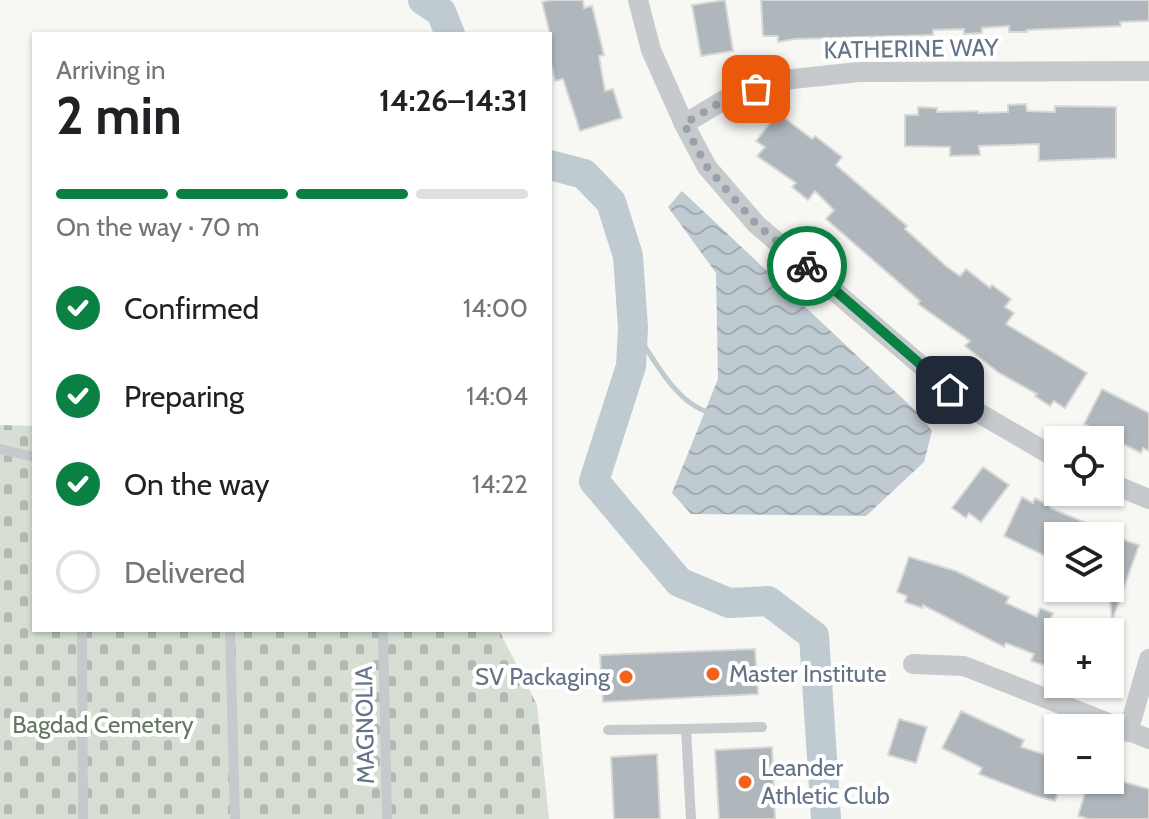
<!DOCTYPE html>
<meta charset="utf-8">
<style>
:root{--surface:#fff;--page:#f6f6f6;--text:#202124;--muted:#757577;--line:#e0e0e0;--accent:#0b8043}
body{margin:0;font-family:Cabin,sans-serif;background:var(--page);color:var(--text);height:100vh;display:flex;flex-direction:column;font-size:30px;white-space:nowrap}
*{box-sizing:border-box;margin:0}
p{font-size:26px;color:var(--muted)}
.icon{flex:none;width:44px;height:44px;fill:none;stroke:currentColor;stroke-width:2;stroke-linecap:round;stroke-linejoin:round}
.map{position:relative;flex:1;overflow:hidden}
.details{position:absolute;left:32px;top:32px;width:520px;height:600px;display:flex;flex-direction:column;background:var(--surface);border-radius:0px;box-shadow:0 2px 6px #0004}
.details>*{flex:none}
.tools{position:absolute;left:1044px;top:426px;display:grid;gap:16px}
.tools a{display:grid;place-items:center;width:80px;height:80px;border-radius:0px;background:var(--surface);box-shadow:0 2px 6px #0004;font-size:40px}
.pin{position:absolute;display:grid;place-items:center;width:68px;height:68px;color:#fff;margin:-34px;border-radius:16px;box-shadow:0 4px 12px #0006}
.courier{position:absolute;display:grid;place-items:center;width:80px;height:80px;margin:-40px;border:6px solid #0b8043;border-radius:50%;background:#fff;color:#222;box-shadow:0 2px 10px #0007}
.summary em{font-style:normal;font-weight:800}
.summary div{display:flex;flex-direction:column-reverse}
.summary{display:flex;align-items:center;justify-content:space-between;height:136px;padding:0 24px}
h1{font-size:52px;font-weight:800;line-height:60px}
.bar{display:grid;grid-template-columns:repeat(4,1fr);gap:12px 8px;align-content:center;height:96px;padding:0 24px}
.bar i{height:10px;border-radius:6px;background:var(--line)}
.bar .selected{background:var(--accent)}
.bar p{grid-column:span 4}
ol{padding:0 24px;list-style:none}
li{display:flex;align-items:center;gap:24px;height:88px}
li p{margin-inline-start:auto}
li .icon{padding:8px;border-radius:50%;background:var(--accent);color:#fff;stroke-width:4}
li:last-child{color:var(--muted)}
li i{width:44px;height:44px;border:4px solid var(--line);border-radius:50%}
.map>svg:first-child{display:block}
.cemetery{fill:url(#cemetery-stones)}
.water{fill:url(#water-waves)}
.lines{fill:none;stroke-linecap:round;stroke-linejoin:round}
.stream{stroke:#c0cbd1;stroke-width:5}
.river{stroke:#c0cbd1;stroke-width:30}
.building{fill:#afb7bd;stroke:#d8d9d6;stroke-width:2}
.lane{stroke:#c6cacd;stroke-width:10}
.street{stroke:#c6cacd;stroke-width:20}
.done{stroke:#97a2ad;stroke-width:8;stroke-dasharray:0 14.4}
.route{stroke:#0b8043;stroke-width:10}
.poi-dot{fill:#f1621a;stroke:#fff;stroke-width:3}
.labels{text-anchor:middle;stroke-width:8;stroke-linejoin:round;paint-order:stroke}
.street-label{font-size:24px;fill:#647487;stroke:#fff}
.poi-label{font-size:24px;fill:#647487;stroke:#fff;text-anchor:start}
.park-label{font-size:24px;fill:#62795f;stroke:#fff}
</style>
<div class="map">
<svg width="1149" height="819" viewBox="0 0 1149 819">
<defs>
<pattern id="cemetery-stones" width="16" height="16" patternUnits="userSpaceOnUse" patternTransform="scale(2)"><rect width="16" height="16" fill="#d7dfd4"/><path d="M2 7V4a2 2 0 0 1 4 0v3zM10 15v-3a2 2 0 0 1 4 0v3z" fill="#b2b9b2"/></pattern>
<pattern id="water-waves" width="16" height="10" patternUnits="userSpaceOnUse" patternTransform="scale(2)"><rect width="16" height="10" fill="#c0cbd1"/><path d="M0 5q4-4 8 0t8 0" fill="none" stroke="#a0a9af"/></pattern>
</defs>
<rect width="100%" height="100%" fill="#f7f7f4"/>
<!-- cemetery -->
<path class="cemetery" d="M 0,425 L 34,426 L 34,630 L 499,630 L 537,705 L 549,819 L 0,819 Z"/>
<!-- water -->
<path class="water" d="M 682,191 L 919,414 L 932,431 L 924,462 L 866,516 L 691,514 L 672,493 L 718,379 L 716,273 L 668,207 Z"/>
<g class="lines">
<!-- stream -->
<path class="stream" d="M 633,328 C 653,357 675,404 711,413"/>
<!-- river -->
<g class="river">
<path d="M 423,0 L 441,12 L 450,34"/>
<path d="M 550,165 L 584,174 L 611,202 L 628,256 L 633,328 L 631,366 L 594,481 L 679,582 L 729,603 L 768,601 L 814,636 L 826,819"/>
</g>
</g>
<!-- building -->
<g class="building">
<path d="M 552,0 L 583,0 L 584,8 L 592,6 L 604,55 L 599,56 L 605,91 L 613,89 L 622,118 L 580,131 L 563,79 L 555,81 L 552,67 L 550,67 L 550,34 L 542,2 Z"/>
<path d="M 725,0 L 733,51 L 701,56 L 692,5 Z"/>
<path d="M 761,0 L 1149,0 L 1149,21 L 1120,22 L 1121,26 L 1027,30 L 1027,32 L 1009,32 L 1009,26 L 982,28 L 982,33 L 964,34 L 964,29 L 933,30 L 933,35 L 795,39 L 778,42 L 778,36 L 763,36 Z"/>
<path d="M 1026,104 L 1027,111 L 1055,112 L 1055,106 L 1116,107 L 1116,158 L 1039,161 L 1039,144 L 979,146 L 980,155 L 950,156 L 950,147 L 905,146 L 905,115 L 918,115 L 918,107 L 937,108 L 937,112 L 978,111 L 978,113 L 1008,112 L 1008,105 Z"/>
<path d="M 778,113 L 812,139 L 815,136 L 842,157 L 836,165 L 907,226 L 905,229 L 947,267 L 960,276 L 966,269 L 990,288 L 992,285 L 1011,299 L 1005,307 L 1014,313 L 1006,324 L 1087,373 L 1065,408 L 1054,401 L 1050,406 L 1035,396 L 1037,394 L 999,373 L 965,346 L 970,341 L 918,304 L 920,301 L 826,219 L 834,210 L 815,191 L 808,200 L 792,187 L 796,183 L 757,156 L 765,147 L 756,141 Z"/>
<path d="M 1102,389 L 1149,413 L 1149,451 L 1143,448 L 1141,453 L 1084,424 Z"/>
<path d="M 983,467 L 1009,485 L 981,522 L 969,513 L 966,518 L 952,508 Z"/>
<path d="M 1022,497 L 1033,503 L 1035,498 L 1050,506 L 1050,508 L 1094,526 L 1090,536 L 1058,536 L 1058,562 L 1004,536 Z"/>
<path d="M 1110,535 L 1139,545 L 1112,621 L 1110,600 L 1082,590 L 1110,588 Z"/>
<path d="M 909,557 L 956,571 L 1009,597 L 1006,603 L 1037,617 L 1040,608 L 1053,613 L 1050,620 L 1058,623 L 1058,643 L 1049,667 L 1031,661 L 1034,654 L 1006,643 L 1004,647 L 923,605 L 922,608 L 905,602 L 907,596 L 897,592 Z"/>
<path d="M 755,649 L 758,694 L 603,702 L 600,655 Z"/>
<path d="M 961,711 L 1024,740 L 1021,747 L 1058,759 L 1058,780 L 1062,780 L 1055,801 L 1036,796 L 979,774 L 982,768 L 942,748 Z"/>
<path d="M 899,719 L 927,727 L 916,763 L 888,755 Z"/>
<path d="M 772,747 L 775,819 L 719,819 L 715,750 Z"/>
<path d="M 657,754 L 660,819 L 614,819 L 611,757 Z"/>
<path d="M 1110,778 L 1149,789 L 1149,819 L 1089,819 L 1078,816 L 1089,780 L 1110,780 Z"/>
</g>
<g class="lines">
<!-- lane -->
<g class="lane">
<path d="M 0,449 L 34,457"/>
<path d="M 82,630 L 83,819"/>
<path d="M 230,630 L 235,819"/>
<path d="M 383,630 L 387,819"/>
<path d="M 608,730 L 686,729"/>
<path d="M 691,819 L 686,729 L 762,727"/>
</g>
<!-- street -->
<g class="street">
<path d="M 638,0 L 651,50 L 684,124 L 707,167 L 756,224 L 972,409 L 1058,459"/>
<path d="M 684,124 L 729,97 L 783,80 L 859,72 L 1149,71"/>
<path d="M 1110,483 L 1149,499"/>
<path d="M 913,664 L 964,666 L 1149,739"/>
<path d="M 1128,732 L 1149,659"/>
</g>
</g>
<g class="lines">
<!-- done -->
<path class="done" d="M 756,89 L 729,97 L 684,124 L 707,167 L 756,224 L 807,266"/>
<!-- route -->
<path class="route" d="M 807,266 L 950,390"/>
</g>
<!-- markers -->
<g class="poi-dot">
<circle cx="713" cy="674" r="8"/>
<circle cx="626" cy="677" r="8"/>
<circle cx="745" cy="782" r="8"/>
</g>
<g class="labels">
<!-- street labels -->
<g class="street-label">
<text transform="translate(911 49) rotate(-1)" y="8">KATHERINE WAY</text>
<text transform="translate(365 725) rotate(-91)" y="8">MAGNOLIA</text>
</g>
<!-- poi labels -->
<g class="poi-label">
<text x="729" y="682">Master Institute</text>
<text x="610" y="685" text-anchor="end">SV Packaging</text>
<text x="761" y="776">Leander<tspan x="761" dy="28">Athletic Club</tspan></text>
</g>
<!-- park labels -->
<g class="park-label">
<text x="103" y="733">Bagdad Cemetery</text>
</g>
</g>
</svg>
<div class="tools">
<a><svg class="icon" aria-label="locate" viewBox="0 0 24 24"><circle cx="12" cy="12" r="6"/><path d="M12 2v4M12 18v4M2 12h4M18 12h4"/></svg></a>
<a><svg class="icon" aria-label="layers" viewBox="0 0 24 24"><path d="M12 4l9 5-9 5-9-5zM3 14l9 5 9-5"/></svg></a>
<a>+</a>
<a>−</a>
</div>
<div class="pin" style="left:756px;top:89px;background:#ea580c"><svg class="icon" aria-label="bag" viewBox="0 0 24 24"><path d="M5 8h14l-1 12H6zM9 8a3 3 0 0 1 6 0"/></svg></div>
<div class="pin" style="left:950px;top:390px;background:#1f2937"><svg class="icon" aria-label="home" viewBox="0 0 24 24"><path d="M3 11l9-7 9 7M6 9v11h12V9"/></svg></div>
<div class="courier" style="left:807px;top:266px"><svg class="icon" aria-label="bike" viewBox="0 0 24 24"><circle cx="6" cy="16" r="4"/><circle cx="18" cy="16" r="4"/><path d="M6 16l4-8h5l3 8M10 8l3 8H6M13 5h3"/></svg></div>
<section class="details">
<div class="summary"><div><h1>2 min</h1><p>Arriving in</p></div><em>14:26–14:31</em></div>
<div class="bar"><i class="selected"></i><i class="selected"></i><i class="selected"></i><i></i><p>On the way · 70 m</p></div>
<ol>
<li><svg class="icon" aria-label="check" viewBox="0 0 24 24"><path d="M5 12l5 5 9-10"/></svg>Confirmed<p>14:00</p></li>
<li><svg class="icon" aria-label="check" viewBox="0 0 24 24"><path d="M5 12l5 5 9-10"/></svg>Preparing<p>14:04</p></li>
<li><svg class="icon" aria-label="check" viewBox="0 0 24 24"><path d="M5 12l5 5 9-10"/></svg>On the way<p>14:22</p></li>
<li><i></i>Delivered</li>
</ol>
</section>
</div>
